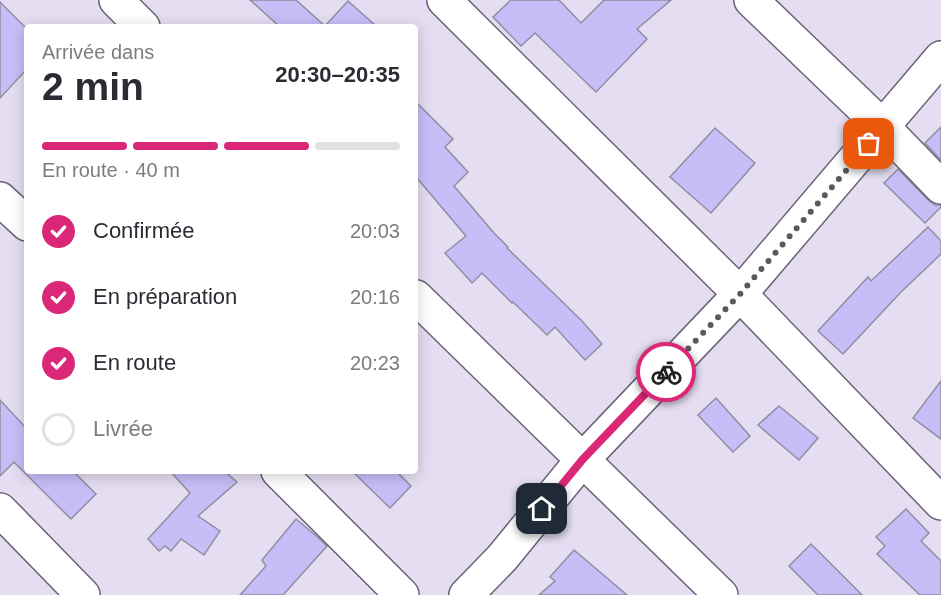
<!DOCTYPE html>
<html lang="fr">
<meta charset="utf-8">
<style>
:root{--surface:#fff;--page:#f7f7f7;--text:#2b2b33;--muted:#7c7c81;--line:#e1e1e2;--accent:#db2777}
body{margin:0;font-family:Arial,sans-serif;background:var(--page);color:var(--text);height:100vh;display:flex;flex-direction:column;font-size:22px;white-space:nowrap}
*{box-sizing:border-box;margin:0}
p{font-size:20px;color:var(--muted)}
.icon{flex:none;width:33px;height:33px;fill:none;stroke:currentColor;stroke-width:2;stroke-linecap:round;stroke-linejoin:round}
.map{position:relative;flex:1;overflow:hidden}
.sheet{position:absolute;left:24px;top:24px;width:394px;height:450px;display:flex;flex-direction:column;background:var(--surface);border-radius:6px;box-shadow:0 3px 15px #0003}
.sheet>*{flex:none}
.pin{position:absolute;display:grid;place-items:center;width:51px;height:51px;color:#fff;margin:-26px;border-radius:12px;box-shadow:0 3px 9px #0006}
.courier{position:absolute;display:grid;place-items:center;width:60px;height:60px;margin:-30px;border:4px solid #db2777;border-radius:50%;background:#fff;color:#222;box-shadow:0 2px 8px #0007}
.summary em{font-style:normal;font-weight:700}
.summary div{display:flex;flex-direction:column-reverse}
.summary{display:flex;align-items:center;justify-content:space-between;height:102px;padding:0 18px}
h1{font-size:39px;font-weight:700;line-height:45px}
.bar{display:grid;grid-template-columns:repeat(4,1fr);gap:9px 6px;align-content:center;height:72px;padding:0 18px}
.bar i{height:8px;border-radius:4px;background:var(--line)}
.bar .selected{background:var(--accent)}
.bar p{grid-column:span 4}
ol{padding:0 18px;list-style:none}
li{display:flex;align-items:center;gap:18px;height:66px}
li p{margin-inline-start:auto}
li .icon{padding:6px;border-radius:50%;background:var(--accent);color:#fff;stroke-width:4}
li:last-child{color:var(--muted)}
li i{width:33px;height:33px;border:3px solid var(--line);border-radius:50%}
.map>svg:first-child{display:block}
.building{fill:#c7bef8;stroke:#908ea2;stroke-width:1.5}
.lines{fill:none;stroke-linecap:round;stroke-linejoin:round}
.minor-casing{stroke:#6b6376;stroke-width:36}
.minor{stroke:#fff;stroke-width:33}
.done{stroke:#5c5763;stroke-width:6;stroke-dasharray:0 10.8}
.route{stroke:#db2777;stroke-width:8}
</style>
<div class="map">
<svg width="941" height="595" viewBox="0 0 941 595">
<rect width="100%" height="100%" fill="#e5ddf2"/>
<!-- building -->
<g class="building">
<path d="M 250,0 L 296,0 L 325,26 L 348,1 L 377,27 L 280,27 Z"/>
<path d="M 511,0 L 559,0 L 581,23 L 604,0 L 671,0 L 637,29 L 647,39 L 596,92 L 535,33 L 521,46 L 493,17 Z"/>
<path d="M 0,2 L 27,29 L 27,69 L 0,98 Z"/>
<path d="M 416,102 L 453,139 L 445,147 L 468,172 L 454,186 L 494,233 L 508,247 L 507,248 L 582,321 L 602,344 L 585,360 L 555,327 L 547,335 L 513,302 L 512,303 L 482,273 L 472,283 L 445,253 L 466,236 L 416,177 Z"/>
<path d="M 941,127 L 941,160 L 925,143 Z"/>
<path d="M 715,128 L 755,163 L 711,213 L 670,177 Z"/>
<path d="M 898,169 L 928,200 L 935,205 L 941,205 L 941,207 L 925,223 L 884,183 Z"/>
<path d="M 928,227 L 941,241 L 941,254 L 901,292 L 843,354 L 818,331 L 868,277 L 871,281 Z"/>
<path d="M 941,381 L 941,439 L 913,418 Z"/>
<path d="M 716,398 L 750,436 L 733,452 L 698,415 Z"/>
<path d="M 0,400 L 27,429 L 27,471 L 73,471 L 96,494 L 71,519 L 14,462 L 0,476 Z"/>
<path d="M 779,406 L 818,438 L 799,460 L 758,425 Z"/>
<path d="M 170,471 L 224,471 L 237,482 L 198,516 L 220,531 L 204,555 L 181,539 L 171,551 L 165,546 L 159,551 L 148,539 L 190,493 Z"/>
<path d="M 352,471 L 396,471 L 411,486 L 390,508 Z"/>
<path d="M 906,509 L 929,533 L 921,541 L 941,561 L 941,595 L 920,595 L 877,554 L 885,546 L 876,537 Z"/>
<path d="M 296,519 L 315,535 L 327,546 L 283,595 L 240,595 L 266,566 L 262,560 Z"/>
<path d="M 811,544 L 862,595 L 818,595 L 789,566 Z"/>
<path d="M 574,550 L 627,595 L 539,595 L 555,581 L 550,577 Z"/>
</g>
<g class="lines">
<!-- minor casing -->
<g class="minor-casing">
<g id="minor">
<path d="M 116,0 L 143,27"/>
<path d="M 444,0 L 740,294 L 941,503"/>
<path d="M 751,0 L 883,127 L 941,187"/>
<path d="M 0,199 L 27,224"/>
<path d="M 416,297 L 721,595"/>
<path d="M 278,471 L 402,595"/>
<path d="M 0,510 L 83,595"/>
<path d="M 466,595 L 502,558 L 583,459 L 740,294 L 941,58"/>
</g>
</g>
<!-- minor -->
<use href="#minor" class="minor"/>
</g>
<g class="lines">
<!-- done -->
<path class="done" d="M 666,372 L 740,294 L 869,144"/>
<!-- route -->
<path class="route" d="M 542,509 L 583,459 L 666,372"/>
</g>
</svg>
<div class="pin" style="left:869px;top:144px;background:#ea580c"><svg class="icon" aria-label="bag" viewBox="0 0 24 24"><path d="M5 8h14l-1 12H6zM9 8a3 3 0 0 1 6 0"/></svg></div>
<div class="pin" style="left:542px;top:509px;background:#1f2937"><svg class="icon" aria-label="home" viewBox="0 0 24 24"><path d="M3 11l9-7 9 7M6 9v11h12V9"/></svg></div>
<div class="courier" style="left:666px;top:372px"><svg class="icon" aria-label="bike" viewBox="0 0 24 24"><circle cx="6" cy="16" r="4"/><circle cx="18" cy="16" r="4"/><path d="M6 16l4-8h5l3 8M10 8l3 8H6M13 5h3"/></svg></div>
<section class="sheet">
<div class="summary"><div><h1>2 min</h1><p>Arrivée dans</p></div><em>20:30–20:35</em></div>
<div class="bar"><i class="selected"></i><i class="selected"></i><i class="selected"></i><i></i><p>En route · 40 m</p></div>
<ol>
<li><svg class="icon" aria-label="check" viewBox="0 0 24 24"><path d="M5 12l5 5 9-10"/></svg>Confirmée<p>20:03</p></li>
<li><svg class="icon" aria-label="check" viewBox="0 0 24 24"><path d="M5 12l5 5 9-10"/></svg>En préparation<p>20:16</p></li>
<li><svg class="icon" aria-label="check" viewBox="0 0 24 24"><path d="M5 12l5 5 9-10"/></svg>En route<p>20:23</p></li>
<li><i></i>Livrée</li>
</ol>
</section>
</div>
